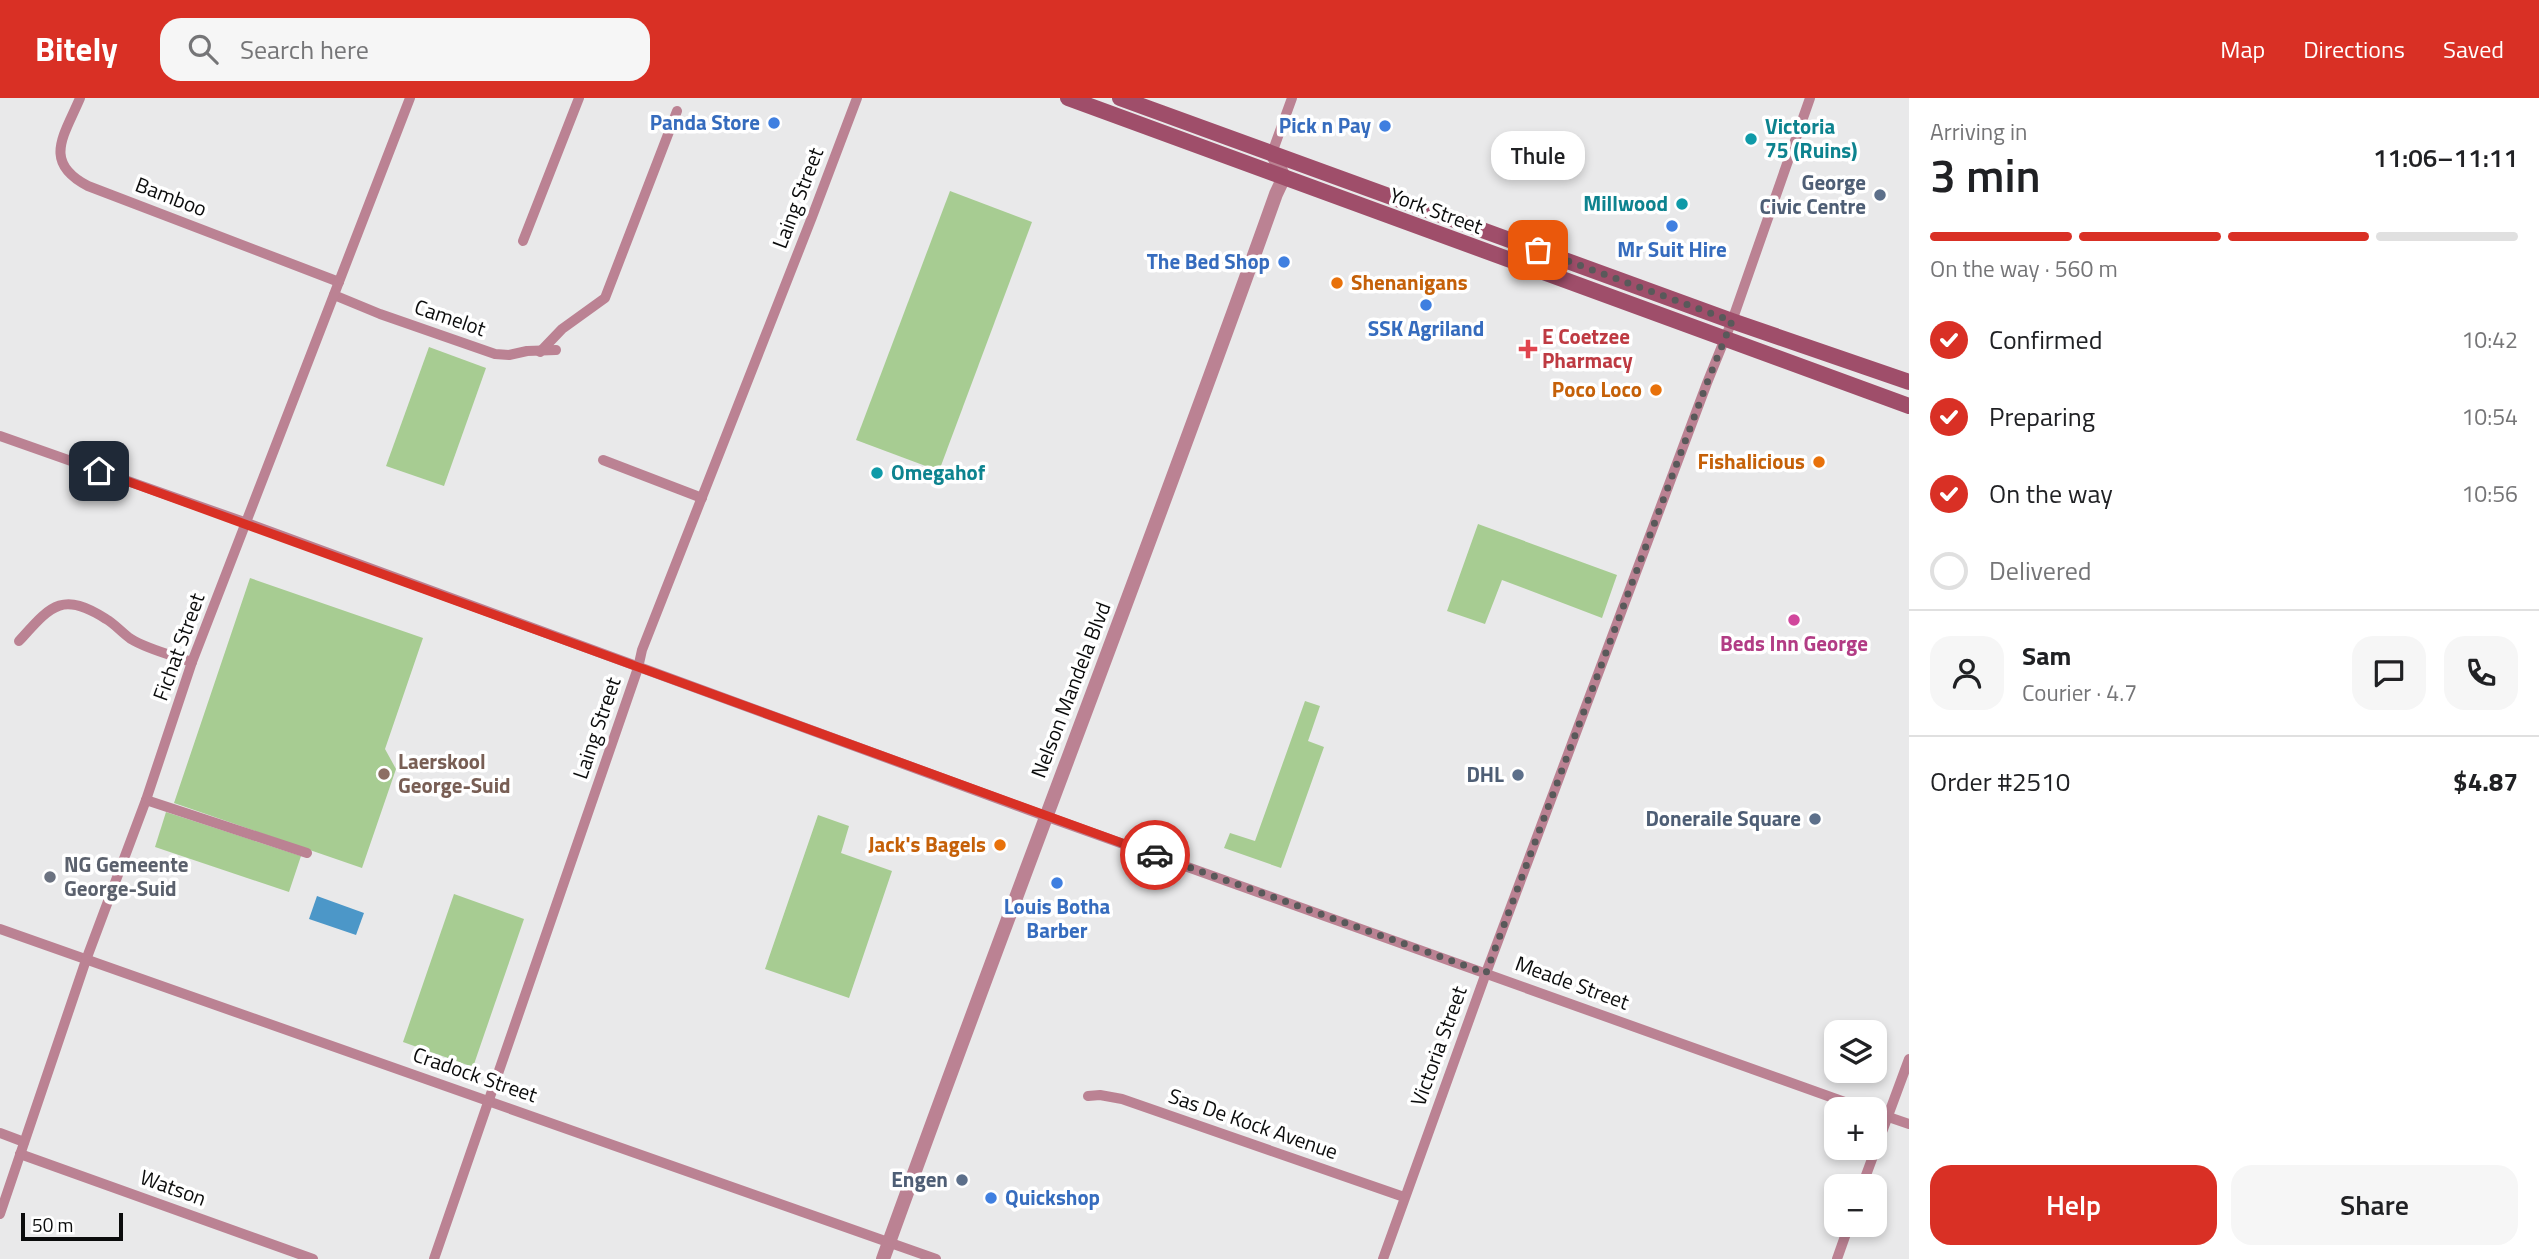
<!DOCTYPE html>
<meta charset="utf-8">
<style>
:root{--surface:#fff;--page:#f6f6f6;--text:#202124;--muted:#757577;--line:#e0e0e0;--accent:#d93025}
body{margin:0;font-family:"Titillium Web",sans-serif;background:var(--page);color:var(--text);height:100vh;display:flex;flex-direction:column;font-size:26px;white-space:nowrap}
*{box-sizing:border-box;margin:0}
p{font-size:23px;color:var(--muted)}
.icon{flex:none;width:38px;height:38px;fill:none;stroke:currentColor;stroke-width:2;stroke-linecap:round;stroke-linejoin:round}
.map{position:relative;flex:1;overflow:hidden}
.drawer{display:flex;flex-direction:column;background:var(--surface);width:630px}
.drawer>*{flex:none}
.tools{position:absolute;left:1824px;top:922px;display:grid;gap:14px}
.tools a{display:grid;place-items:center;width:63px;height:63px;border-radius:14px;background:var(--surface);box-shadow:0 4px 10px #0003;font-size:35px}
.scale{position:absolute;left:21px;bottom:18px;width:102px;box-sizing:border-box;padding-left:7px;border:4px solid #0b0c0c;border-top:0;font-size:19px;line-height:24px;white-space:nowrap;color:#0b0c0c;-webkit-text-stroke:5px #fff;paint-order:stroke}
.pin{position:absolute;display:grid;place-items:center;width:60px;height:60px;color:#fff;margin:-30px;border-radius:14px;box-shadow:0 4px 10px #0006}
.courier{position:absolute;display:grid;place-items:center;width:70px;height:70px;margin:-35px;border:5px solid #d93025;border-radius:50%;background:#fff;color:#222;box-shadow:0 2px 9px #0007}
.bubble{position:absolute;height:49px;border-radius:21px;background:var(--surface);box-shadow:0 4px 10px #0003;font-size:23px;font-weight:600;line-height:49px;text-align:center}
.headline em{font-style:normal;font-weight:600}
.headline div{display:flex;flex-direction:column-reverse}
.headline{display:flex;align-items:center;justify-content:space-between;height:119px;padding:0 21px}
h1{font-size:46px;font-weight:600;line-height:52px}
.bar{display:grid;grid-template-columns:repeat(4,1fr);gap:10px 7px;align-content:center;height:84px;padding:0 21px}
.bar i{height:9px;border-radius:5px;background:var(--line)}
.bar .selected{background:var(--accent)}
.bar p{grid-column:span 4}
.line{display:flex;align-items:center;gap:18px;padding:0 21px;border-top:2px solid var(--line)}
.line div{flex:1}
.round{display:grid;place-items:center;flex:none;width:74px;height:74px;border-radius:21px;background:var(--page)}
ol{padding:0 21px;list-style:none}
li{display:flex;align-items:center;gap:21px;height:77px}
li p{margin-inline-start:auto}
li .icon{padding:7px;border-radius:50%;background:var(--accent);color:#fff;stroke-width:4}
li:last-child{color:var(--muted)}
li i{width:38px;height:38px;border:4px solid var(--line);border-radius:50%}
.action{display:flex;gap:14px;margin-top:auto;padding:14px 21px}
.action a{flex:1;height:80px;border-radius:21px;background:var(--accent);color:#fff;font-size:28px;font-weight:600;line-height:80px;text-align:center}
.action a+a{background:var(--page);color:var(--text)}
header{display:flex;align-items:center;gap:42px;box-sizing:border-box;height:98px;padding:0 35px;background:var(--accent);color:#fff}
header strong{font-size:33px}
nav{display:flex;gap:38px;margin-inline-start:auto;font-size:24px}
.search{width:490px;height:63px;background:var(--page);display:flex;align-items:center;gap:18px;box-sizing:border-box;padding:0 24px;border-radius:21px;color:var(--muted);font-size:26px}
main{display:flex;flex:1;min-height:0}
.map>svg:first-child{display:block}
.green{fill:#a7cc92}
.water{fill:#4c97c8}
.lines{fill:none;stroke-linecap:round;stroke-linejoin:round}
.minor{stroke:#bb8293;stroke-width:10}
.tertiary{stroke:#bb8293;stroke-width:14}
.secondary{stroke:#9f4e6a;stroke-width:16}
.done{stroke:#59595a;stroke-width:7;stroke-dasharray:0 12.6}
.route{stroke:#d93025;stroke-width:9}
.shop-dot{fill:#3f7fe0;stroke:#fff;stroke-width:2.5}
.culture-dot{fill:#0f9aa8;stroke:#fff;stroke-width:2.5}
.service-dot{fill:#5c6f8a;stroke:#fff;stroke-width:2.5}
.food-dot{fill:#e8710a;stroke:#fff;stroke-width:2.5}
.health-dot{fill:#e0444e;stroke:#fff;stroke-width:2.5}
.hotel-dot{fill:#d1479c;stroke:#fff;stroke-width:2.5}
.education-dot{fill:#8d6e63;stroke:#fff;stroke-width:2.5}
.worship-dot{fill:#6b7280;stroke:#fff;stroke-width:2.5}
.labels{text-anchor:middle;stroke-width:7;stroke-linejoin:round;paint-order:stroke}
.shop-label{font-size:21px;font-weight:bold;fill:#366cbe;stroke:#fff;text-anchor:end}
.culture-label{font-size:21px;font-weight:bold;fill:#0d838f;stroke:#fff;text-anchor:start}
.service-label{font-size:21px;font-weight:bold;fill:#4e5e75;stroke:#fff;text-anchor:end}
.street-label{font-size:21px;fill:#0b0c0c;stroke:#fff}
.food-label{font-size:21px;font-weight:bold;fill:#c56008;stroke:#fff;text-anchor:end}
.health-label{font-size:21px;font-weight:bold;fill:#be3a42;stroke:#fff;text-anchor:start}
.hotel-label{font-size:21px;font-weight:bold;fill:#b23c85;stroke:#fff}
.education-label{font-size:21px;font-weight:bold;fill:#785e54;stroke:#fff;text-anchor:start}
.worship-label{font-size:21px;font-weight:bold;fill:#5b616d;stroke:#fff;text-anchor:start}
</style>
<header>
<strong>Bitely</strong>
<div class="search"><svg class="icon" aria-label="search" viewBox="0 0 24 24"><circle cx="10" cy="10" r="6"/><path d="M15 15l6 6"/></svg>Search here</div>
<nav><a>Map</a><a>Directions</a><a>Saved</a></nav>
</header>
<main>
<div class="map">
<svg width="1909" height="1161" viewBox="0 0 1909 1161">
<rect width="100%" height="100%" fill="#e9e9ea"/>
<!-- green -->
<g class="green">
<path d="M 950,93 L 1032,124 L 939,373 L 856,342 Z"/>
<path d="M 429,249 L 486,270 L 444,388 L 386,368 Z"/>
<path d="M 1478,426 L 1617,477 L 1602,520 L 1502,482 L 1485,526 L 1447,513 Z"/>
<path d="M 250,480 L 423,540 L 385,651 L 396,671 L 362,770 L 174,705 Z"/>
<path d="M 1305,603 L 1320,608 L 1308,643 L 1324,649 L 1281,770 L 1224,750 L 1230,735 L 1255,743 Z"/>
<path d="M 166,714 L 301,758 L 289,794 L 155,749 Z"/>
<path d="M 818,717 L 849,728 L 841,755 L 892,773 L 849,900 L 765,871 Z"/>
<path d="M 454,796 L 524,821 L 473,969 L 403,944 Z"/>
</g>
<!-- water -->
<path class="water" d="M 317,798 L 364,815 L 356,837 L 309,821 Z"/>
<g class="lines">
<!-- minor -->
<g class="minor">
<path d="M 80,0 C 64,38 42,64 88,88 L 339,184"/>
<path d="M 1272,55 L 1292,0"/>
<path d="M 523,143 L 579,0"/>
<path d="M 334,197 L 380,216 L 495,256 L 509,257 L 527,253 L 556,252"/>
<path d="M 540,254 L 562,231 L 605,200 L 677,13"/>
<path d="M 0,338 L 247,425 L 1045,718 L 1867,1012"/>
<path d="M 603,362 L 702,400"/>
<path d="M 19,543 C 50,509 61,492 106,521 C 115,526 122,535 131,541 C 149,552 172,557 192,564"/>
<path d="M 146,702 L 307,755"/>
<path d="M 0,831 L 936,1161"/>
<path d="M 1088,998 L 1100,997 L 1122,1001 L 1404,1099"/>
<path d="M 1874,1014 L 1909,1026"/>
<path d="M 0,1035 L 24,1044"/>
<path d="M 20,1056 L 313,1161"/>
<path d="M 1862,1088 L 1909,961"/>
<path d="M 0,1116 L 86,862 L 146,702 L 192,564 L 410,0"/>
<path d="M 434,1161 L 638,570 L 642,552 L 812,119 L 857,0"/>
<path d="M 1383,1161 L 1486,875 L 1707,285 L 1732,223 L 1810,0"/>
<path d="M 1837,1161 L 1849,1127"/>
</g>
<!-- tertiary -->
<path class="tertiary" d="M 883,1161 C 1011,805 1149,453 1276,96 L 1284,79 L 1272,55"/>
<!-- secondary -->
<g class="secondary">
<path d="M 1068,0 L 1909,308"/>
<path d="M 1120,0 L 1732,223 L 1909,284"/>
</g>
</g>
<g class="lines">
<!-- done -->
<path class="done" d="M 1155,757 L 1486,875 L 1707,285 L 1732,223 L 1538,152"/>
<!-- route -->
<path class="route" d="M 99,373 L 1155,757"/>
</g>
<!-- markers -->
<g class="shop-dot">
<circle cx="774" cy="25" r="7"/>
<circle cx="1385" cy="28" r="7"/>
<circle cx="1672" cy="128" r="7"/>
<circle cx="1284" cy="164" r="7"/>
<circle cx="1426" cy="207" r="7"/>
<circle cx="1057" cy="785" r="7"/>
<circle cx="991" cy="1100" r="7"/>
</g>
<g class="culture-dot">
<circle cx="1751" cy="41" r="7"/>
<circle cx="1682" cy="106" r="7"/>
<circle cx="877" cy="375" r="7"/>
</g>
<g class="service-dot">
<circle cx="1880" cy="97" r="7"/>
<circle cx="1518" cy="677" r="7"/>
<circle cx="1815" cy="721" r="7"/>
<circle cx="962" cy="1082" r="7"/>
</g>
<g class="food-dot">
<circle cx="1337" cy="185" r="7"/>
<circle cx="1656" cy="292" r="7"/>
<circle cx="1819" cy="364" r="7"/>
<circle cx="1000" cy="747" r="7"/>
</g>
<path class="health-dot" d="M1524.5 240.5h7v7h7v7h-7v7h-7v-7h-7v-7h7z"/>
<circle class="hotel-dot" cx="1794" cy="522" r="7"/>
<circle class="education-dot" cx="384" cy="676" r="7"/>
<circle class="worship-dot" cx="50" cy="779" r="7"/>
<g class="labels">
<!-- shop labels -->
<g class="shop-label">
<text x="760" y="32">Panda Store</text>
<text x="1371" y="35">Pick n Pay</text>
<text x="1672" y="159" text-anchor="middle">Mr Suit Hire</text>
<text x="1270" y="171">The Bed Shop</text>
<text x="1426" y="238" text-anchor="middle">SSK Agriland</text>
<text x="1057" y="816" text-anchor="middle">Louis Botha<tspan x="1057" dy="24">Barber</tspan></text>
<text x="1005" y="1107" text-anchor="start">Quickshop</text>
</g>
<!-- culture labels -->
<g class="culture-label">
<text x="1765" y="36">Victoria<tspan x="1765" dy="24">75 (Ruins)</tspan></text>
<text x="1668" y="113" text-anchor="end">Millwood</text>
<text x="891" y="382">Omegahof</text>
</g>
<!-- service labels -->
<g class="service-label">
<text x="1866" y="92">George<tspan x="1866" dy="24">Civic Centre</tspan></text>
<text x="1504" y="684">DHL</text>
<text x="1801" y="728">Doneraile Square</text>
<text x="948" y="1089">Engen</text>
</g>
<!-- street labels -->
<g class="street-label">
<text transform="translate(171 99) rotate(21)" y="7">Bamboo</text>
<text transform="translate(798 100) rotate(-69)" y="7">Laing Street</text>
<text transform="translate(1436 113) rotate(20)" y="7">York Street</text>
<text transform="translate(450 220) rotate(19)" y="7">Camelot</text>
<text transform="translate(179 549) rotate(-70)" y="7">Fichat Street</text>
<text transform="translate(1071 592) rotate(-69)" y="7">Nelson Mandela Blvd</text>
<text transform="translate(597 630) rotate(-71)" y="7">Laing Street</text>
<text transform="translate(1572 885) rotate(20)" y="7">Meade Street</text>
<text transform="translate(1439 948) rotate(-70)" y="7">Victoria Street</text>
<text transform="translate(475 977) rotate(19)" y="7">Cradock Street</text>
<text transform="translate(1253 1026) rotate(19)" y="7">Sas De Kock Avenue</text>
<text transform="translate(173 1090) rotate(20)" y="7">Watson</text>
</g>
<!-- food labels -->
<g class="food-label">
<text x="1351" y="192" text-anchor="start">Shenanigans</text>
<text x="1642" y="299">Poco Loco</text>
<text x="1805" y="371">Fishalicious</text>
<text x="986" y="754">Jack's Bagels</text>
</g>
<!-- health labels -->
<g class="health-label">
<text x="1542" y="246">E Coetzee<tspan x="1542" dy="24">Pharmacy</tspan></text>
</g>
<!-- hotel labels -->
<g class="hotel-label">
<text x="1794" y="553">Beds Inn George</text>
</g>
<!-- education labels -->
<g class="education-label">
<text x="398" y="671">Laerskool<tspan x="398" dy="24">George-Suid</tspan></text>
</g>
<!-- worship labels -->
<g class="worship-label">
<text x="64" y="774">NG Gemeente<tspan x="64" dy="24">George-Suid</tspan></text>
</g>
</g>
</svg>
<div class="tools">
<a><svg class="icon" aria-label="layers" viewBox="0 0 24 24"><path d="M12 4l9 5-9 5-9-5zM3 14l9 5 9-5"/></svg></a>
<a>+</a>
<a>−</a>
</div>
<div class="scale">50 m</div>
<div class="pin" style="left:1538px;top:152px;background:#ea580c"><svg class="icon" aria-label="bag" viewBox="0 0 24 24"><path d="M5 8h14l-1 12H6zM9 8a3 3 0 0 1 6 0"/></svg></div>
<div class="pin" style="left:99px;top:373px;background:#1f2937"><svg class="icon" aria-label="home" viewBox="0 0 24 24"><path d="M3 11l9-7 9 7M6 9v11h12V9"/></svg></div>
<div class="courier" style="left:1155px;top:757px"><svg class="icon" aria-label="car" viewBox="0 0 24 24"><path d="M5 17H2v-5l4-1 3-4h7l3 4 3 1v5h-3M9 17h6M6 11h13"/><circle cx="7" cy="17" r="2"/><circle cx="17" cy="17" r="2"/></svg></div>
<div class="bubble" style="left:1491px;top:33px;width:94px">Thule</div>
</div>
<section class="drawer">
<div class="headline"><div><h1>3 min</h1><p>Arriving in</p></div><em>11:06–11:11</em></div>
<div class="bar"><i class="selected"></i><i class="selected"></i><i class="selected"></i><i></i><p>On the way · 560 m</p></div>
<ol>
<li><svg class="icon" aria-label="check" viewBox="0 0 24 24"><path d="M5 12l5 5 9-10"/></svg>Confirmed<p>10:42</p></li>
<li><svg class="icon" aria-label="check" viewBox="0 0 24 24"><path d="M5 12l5 5 9-10"/></svg>Preparing<p>10:54</p></li>
<li><svg class="icon" aria-label="check" viewBox="0 0 24 24"><path d="M5 12l5 5 9-10"/></svg>On the way<p>10:56</p></li>
<li><i></i>Delivered</li>
</ol>
<div class="line" style="height:126px"><a class="round"><svg class="icon" aria-label="person" viewBox="0 0 24 24"><circle cx="12" cy="8" r="4"/><path d="M4 21q1-7 8-7t8 7"/></svg></a><div><b>Sam</b><p>Courier · 4.7</p></div><a class="round"><svg class="icon" aria-label="chat" viewBox="0 0 24 24"><path d="M4 5h16v11H9l-5 4z"/></svg></a><a class="round"><svg class="icon" aria-label="phone" viewBox="0 0 24 24"><path d="M5 4h4l2 5-3 2q2 4 5 5l2-3 5 2v4C11 20 4 13 5 4z"/></svg></a></div>
<div class="line" style="height:91px"><div>Order #2510</div><b>$4.87</b></div>
<div class="action"><a>Help</a><a>Share</a></div>
</section>
</main>
